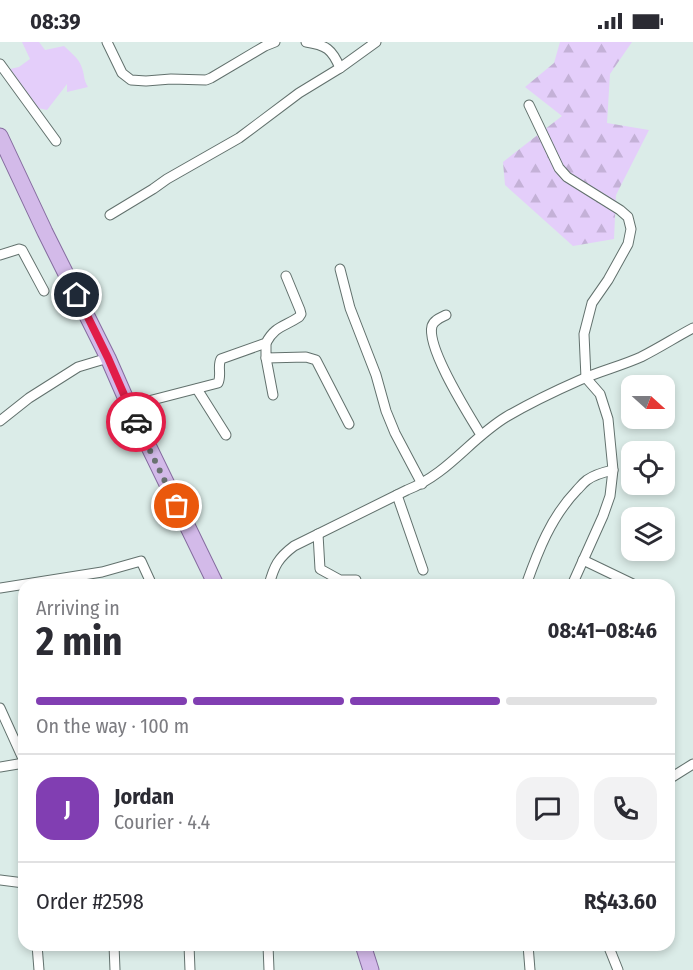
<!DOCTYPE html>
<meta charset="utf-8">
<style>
:root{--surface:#fff;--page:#f2f2f3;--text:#2b2b33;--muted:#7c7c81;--line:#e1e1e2;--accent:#813eb2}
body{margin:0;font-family:"Fira Sans Condensed",sans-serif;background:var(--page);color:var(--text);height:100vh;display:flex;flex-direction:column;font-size:22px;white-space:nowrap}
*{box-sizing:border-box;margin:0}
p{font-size:20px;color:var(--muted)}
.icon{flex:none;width:33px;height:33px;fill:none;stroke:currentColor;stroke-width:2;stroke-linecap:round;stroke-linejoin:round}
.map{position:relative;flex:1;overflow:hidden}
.details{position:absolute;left:18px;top:537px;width:657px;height:372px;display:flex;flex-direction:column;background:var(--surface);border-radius:18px;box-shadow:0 3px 9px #0003}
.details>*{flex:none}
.needle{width:39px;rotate:111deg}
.controls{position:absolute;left:621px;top:333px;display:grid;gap:12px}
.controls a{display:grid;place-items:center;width:54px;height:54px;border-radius:12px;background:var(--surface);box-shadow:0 3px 9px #0003;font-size:30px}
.pin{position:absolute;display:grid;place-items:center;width:51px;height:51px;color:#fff;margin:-26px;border:3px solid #fff;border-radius:50%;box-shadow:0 2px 6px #0007}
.courier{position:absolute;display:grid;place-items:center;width:60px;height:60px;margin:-30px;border:4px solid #e11d48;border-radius:50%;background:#fff;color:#222;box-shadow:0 2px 8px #0007}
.headline em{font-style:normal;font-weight:700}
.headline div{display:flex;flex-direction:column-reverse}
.headline{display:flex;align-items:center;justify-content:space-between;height:102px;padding:0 18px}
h1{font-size:39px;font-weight:700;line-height:45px}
.bar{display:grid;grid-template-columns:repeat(4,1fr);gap:9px 6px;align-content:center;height:72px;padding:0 18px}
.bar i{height:8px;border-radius:4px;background:var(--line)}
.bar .active{background:var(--accent)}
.bar p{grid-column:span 4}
.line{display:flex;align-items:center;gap:15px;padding:0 18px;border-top:2px solid var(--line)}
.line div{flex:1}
.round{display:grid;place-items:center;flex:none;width:63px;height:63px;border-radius:18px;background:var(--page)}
.status{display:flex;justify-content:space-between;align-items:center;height:42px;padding:0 30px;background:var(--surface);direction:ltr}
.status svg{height:16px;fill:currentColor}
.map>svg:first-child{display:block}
.grass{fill:#e4cefa}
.forest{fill:url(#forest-firs)}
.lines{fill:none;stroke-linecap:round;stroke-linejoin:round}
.minor-casing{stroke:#62716d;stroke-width:11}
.primary-casing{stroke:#856c9f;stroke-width:17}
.minor{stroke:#fff;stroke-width:9}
.primary{stroke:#d3bae9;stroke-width:15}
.done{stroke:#697270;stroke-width:6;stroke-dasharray:0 10.8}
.route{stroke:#e11d48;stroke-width:8}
</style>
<div class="status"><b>08:39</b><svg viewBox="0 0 49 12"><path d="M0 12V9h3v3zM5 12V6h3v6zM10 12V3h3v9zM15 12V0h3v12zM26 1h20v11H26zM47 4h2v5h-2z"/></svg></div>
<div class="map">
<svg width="693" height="928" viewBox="0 0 693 928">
<defs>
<pattern id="forest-firs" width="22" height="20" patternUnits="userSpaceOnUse" patternTransform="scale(1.5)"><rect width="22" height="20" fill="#e4cefa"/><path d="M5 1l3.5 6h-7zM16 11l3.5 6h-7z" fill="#c4b1d7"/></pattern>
</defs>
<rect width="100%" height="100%" fill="#dbece8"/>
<!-- grass -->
<path class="grass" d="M 22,0 L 39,0 L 45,8 L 64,4 C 71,11 79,16 82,26 C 85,34 83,37 88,45 L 67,50 L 67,42 L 47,68 L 38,66 L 10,27 L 19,25 L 30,17 Z"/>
<!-- forest -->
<path class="forest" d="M 560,0 L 632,0 L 610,32 L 607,81 L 649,88 L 616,153 L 614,197 L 573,204 L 505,143 L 503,120 L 562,74 L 525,45 L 554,21 Z"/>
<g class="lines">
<!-- minor casing -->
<g class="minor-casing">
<g id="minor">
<path d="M 107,0 L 122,31 L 131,38 L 146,39 L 171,37 L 206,38 L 211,36 L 265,4 L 275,0"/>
<path d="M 306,0 C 326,3 332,7 340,26"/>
<path d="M 0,22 L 56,99"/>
<path d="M 529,63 L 559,126 L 567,135 L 620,168 L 628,175 L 631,187 L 628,202 L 608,238 L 592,261 L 584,292 L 586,336 L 600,352 L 608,377 L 613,428 L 610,454 L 603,474 L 572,543"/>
<path d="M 110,173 L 153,147 L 167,137 L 239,96 L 299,51 L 340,26 L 376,0"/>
<path d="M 0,213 L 19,207 L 22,208 L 44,249"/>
<path d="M 340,227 L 350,266 L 376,333 L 386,369 L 395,391 L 422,442"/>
<path d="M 446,273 C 440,276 434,278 432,284 C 426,306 469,373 481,393"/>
<path d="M 266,301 L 266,316 L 306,315 L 316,318 L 349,382"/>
<path d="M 266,316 L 273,353"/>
<path d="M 197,347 L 226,393"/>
<path d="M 129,364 L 218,341 C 222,333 217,324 221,317 L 266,301 C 275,284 284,285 299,275 L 301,272 L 300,268 L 286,234"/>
<path d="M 0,379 L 29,356 L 78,325 L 108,316"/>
<path d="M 397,453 L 423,528"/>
<path d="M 318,492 L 320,527 L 340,538 L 356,538"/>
<path d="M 583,518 L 635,543"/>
<path d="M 269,543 C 274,524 278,516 294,504 L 407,448 C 448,432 470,397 506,375 C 530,361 555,349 580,338 C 600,329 621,324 641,315 C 659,306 676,295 693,286"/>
<path d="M 526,543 C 538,509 551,475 577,448 C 580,445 583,441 587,438 C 594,433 604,430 613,428"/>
<path d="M 0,546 L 102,530 L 141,519 L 152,543"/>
<path d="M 0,666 L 24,719"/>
<path d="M 0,725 L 24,721"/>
<path d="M 669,737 L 693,722"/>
<path d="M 0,838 L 24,841"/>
<path d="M 37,903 L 39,928"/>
<path d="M 114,903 L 115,928"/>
<path d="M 189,903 L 190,928"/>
<path d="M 268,903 L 269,928"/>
<path d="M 528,903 L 530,928"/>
<path d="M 608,903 L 618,928"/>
</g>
</g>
<!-- primary casing -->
<g class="primary-casing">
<g id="primary">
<path d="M 0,94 L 45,190 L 108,316 L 129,364 L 216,543"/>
<path d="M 363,903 L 371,928"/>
</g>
</g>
<!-- minor -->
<use href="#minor" class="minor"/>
<!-- primary -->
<use href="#primary" class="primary"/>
</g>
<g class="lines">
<!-- done -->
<path class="done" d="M 136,380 L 177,464"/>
<!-- route -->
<path class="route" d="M 77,253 L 108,316 L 136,380"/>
</g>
</svg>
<div class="controls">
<a><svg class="needle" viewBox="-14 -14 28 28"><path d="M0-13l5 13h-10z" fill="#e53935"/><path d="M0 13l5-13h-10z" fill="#7c7c81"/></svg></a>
<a><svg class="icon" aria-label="locate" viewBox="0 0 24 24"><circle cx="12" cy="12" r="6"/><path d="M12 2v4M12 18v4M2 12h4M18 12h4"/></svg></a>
<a><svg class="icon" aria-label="layers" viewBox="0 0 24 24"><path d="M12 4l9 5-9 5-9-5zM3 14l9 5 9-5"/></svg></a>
</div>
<div class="pin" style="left:177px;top:464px;background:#ea580c"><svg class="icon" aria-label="bag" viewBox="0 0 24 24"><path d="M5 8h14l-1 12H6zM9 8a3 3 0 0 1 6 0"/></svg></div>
<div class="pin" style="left:77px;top:253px;background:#1f2937"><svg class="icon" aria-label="home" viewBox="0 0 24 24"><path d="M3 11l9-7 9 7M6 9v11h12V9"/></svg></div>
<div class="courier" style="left:136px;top:380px"><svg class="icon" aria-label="car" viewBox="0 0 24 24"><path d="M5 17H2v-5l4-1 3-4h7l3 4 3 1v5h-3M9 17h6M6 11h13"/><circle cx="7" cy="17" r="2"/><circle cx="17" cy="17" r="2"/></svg></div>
<section class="details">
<div class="headline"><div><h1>2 min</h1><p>Arriving in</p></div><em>08:41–08:46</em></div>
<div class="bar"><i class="active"></i><i class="active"></i><i class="active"></i><i></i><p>On the way · 100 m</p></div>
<div class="line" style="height:108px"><b class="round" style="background:var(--accent);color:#fff">J</b><div><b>Jordan</b><p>Courier · 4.4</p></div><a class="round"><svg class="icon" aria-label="chat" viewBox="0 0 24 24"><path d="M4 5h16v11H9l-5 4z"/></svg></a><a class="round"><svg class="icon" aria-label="phone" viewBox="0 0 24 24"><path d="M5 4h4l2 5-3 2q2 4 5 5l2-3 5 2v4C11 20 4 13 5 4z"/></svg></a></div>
<div class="line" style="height:78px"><div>Order #2598</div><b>R$43.60</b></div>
</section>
</div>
